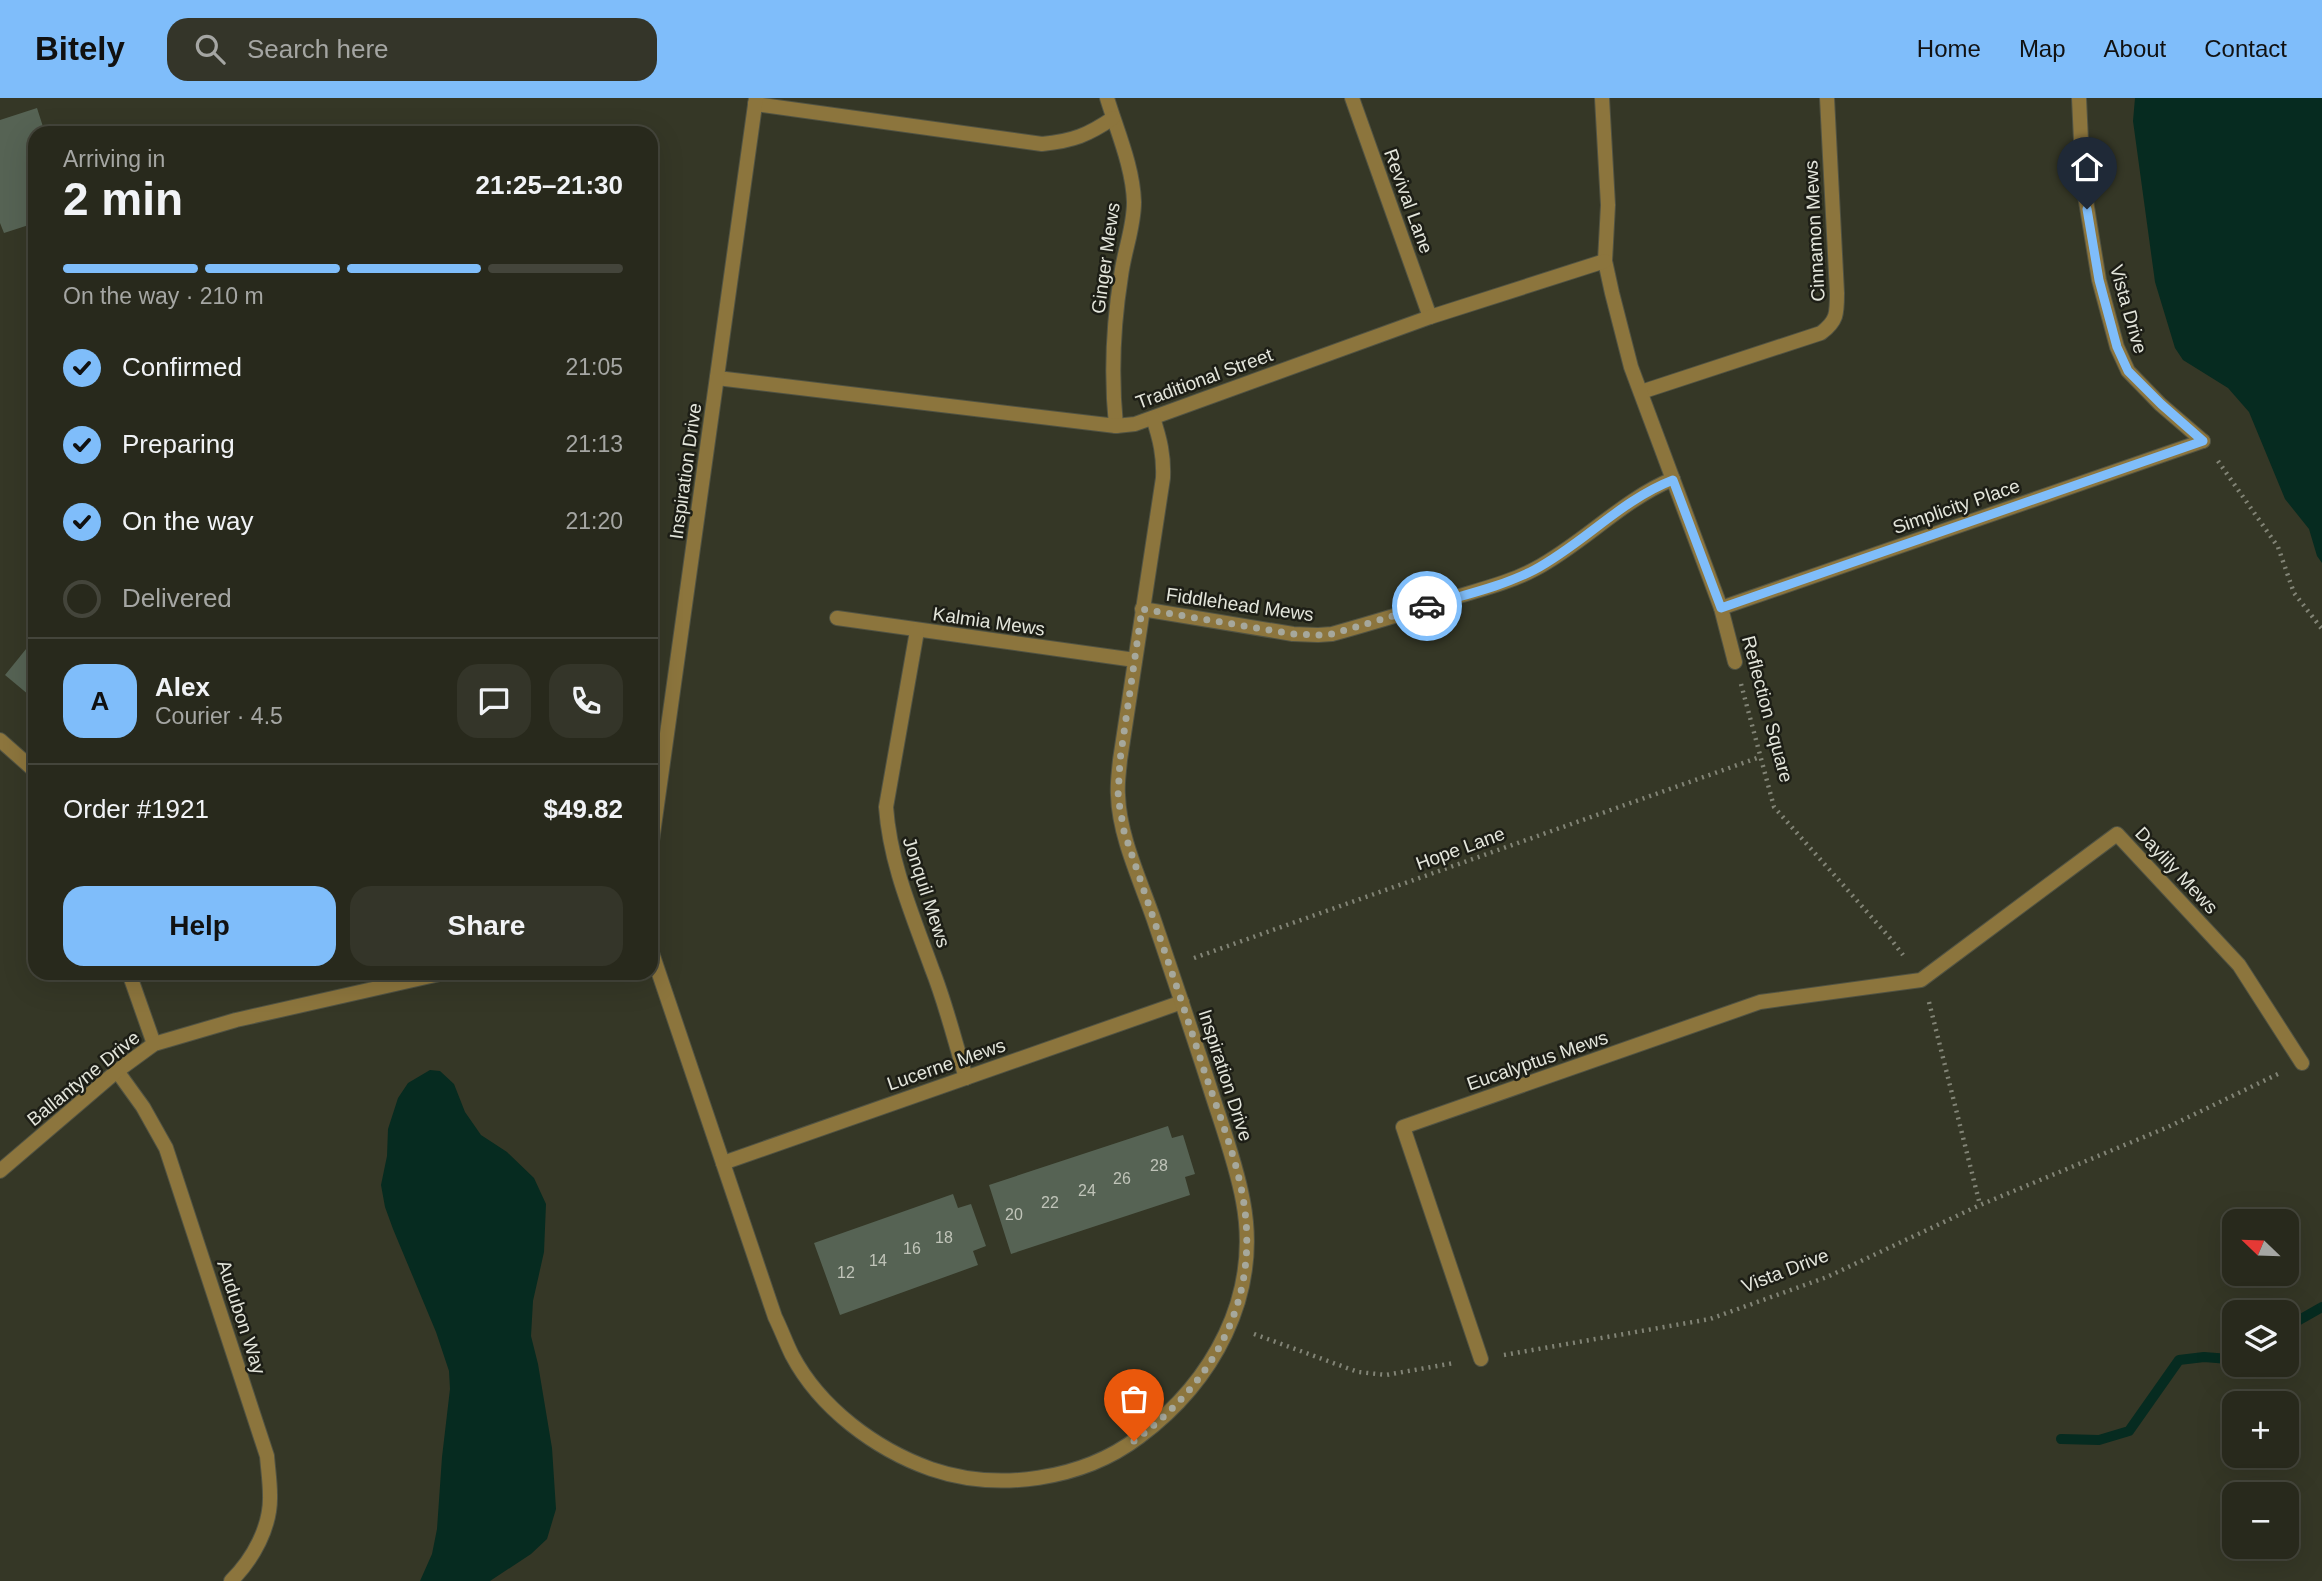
<!DOCTYPE html>
<meta charset="utf-8">
<style>
:root{--surface:#28291c;--page:#343529;--text:#f1f3f6;--muted:#a5a6a3;--line:#44453b;--accent:#7fbdfa}
body{margin:0;font-family:Helvetica,sans-serif;background:var(--page);color:var(--text);height:100vh;display:flex;flex-direction:column;font-size:26px;white-space:nowrap}
*{box-sizing:border-box;margin:0}
p{font-size:23px;color:var(--muted)}
.icon{flex:none;width:38px;height:38px;fill:none;stroke:currentColor;stroke-width:2;stroke-linecap:round;stroke-linejoin:round}
.map{position:relative;flex:1;overflow:hidden}
.side{position:absolute;left:28px;top:28px;width:630px;height:854px;display:flex;flex-direction:column;background:var(--surface);border-radius:21px;box-shadow:0 7px 28px #0002,0 0 0 2px var(--line)}
.side>*{flex:none}
.needle{width:46px;rotate:293deg}
.controls{position:absolute;left:2222px;top:1111px;display:grid;gap:14px}
.controls a{display:grid;place-items:center;width:77px;height:77px;border-radius:14px;background:var(--surface);box-shadow:0 7px 28px #0002,0 0 0 2px var(--line);font-size:35px}
.pin{position:absolute;display:grid;place-items:center;width:60px;height:60px;color:#fff;margin:-72px -30px;border-radius:50% 50% 50% 0;rotate:-45deg;box-shadow:0 0 7px #0007}
.pin .icon{rotate:45deg}
.courier{position:absolute;display:grid;place-items:center;width:70px;height:70px;margin:-35px;border:5px solid #7fbdfa;border-radius:50%;background:#fff;color:#222;box-shadow:0 2px 9px #0007}
.overview em{font-style:normal;font-weight:800}
.overview div{display:flex;flex-direction:column-reverse}
.overview{display:flex;align-items:center;justify-content:space-between;height:119px;padding:0 35px}
h1{font-size:46px;font-weight:800;line-height:52px}
.bar{display:grid;grid-template-columns:repeat(4,1fr);gap:10px 7px;align-content:center;height:84px;padding:0 35px}
.bar i{height:9px;border-radius:5px;background:var(--line)}
.bar .active{background:var(--accent)}
.bar p{grid-column:span 4}
.line{display:flex;align-items:center;gap:18px;padding:0 35px;border-top:2px solid var(--line)}
.line div{flex:1}
.round{display:grid;place-items:center;flex:none;width:74px;height:74px;border-radius:21px;background:var(--page)}
ol{padding:0 35px;list-style:none}
li{display:flex;align-items:center;gap:21px;height:77px}
li p{margin-inline-start:auto}
li .icon{padding:7px;border-radius:50%;background:var(--accent);color:#111;stroke-width:4}
li:last-child{color:var(--muted)}
li i{width:38px;height:38px;border:4px solid var(--line);border-radius:50%}
.cta{display:flex;gap:14px;margin-top:auto;padding:14px 35px}
.cta a{flex:1;height:80px;border-radius:21px;background:var(--accent);color:#111;font-size:28px;font-weight:800;line-height:80px;text-align:center}
.cta a+a{background:var(--page);color:var(--text)}
header{display:flex;align-items:center;gap:42px;box-sizing:border-box;height:98px;padding:0 35px;background:var(--accent);color:#111}
header strong{font-size:33px}
nav{display:flex;gap:38px;margin-inline-start:auto;font-size:24px}
.search{width:490px;height:63px;background:var(--page);display:flex;align-items:center;gap:18px;box-sizing:border-box;padding:0 24px;border-radius:21px;color:var(--muted);font-size:26px}
.map>svg:first-child{display:block}
.water{fill:#062b20}
.lines{fill:none;stroke-linecap:round;stroke-linejoin:round}
.stream{stroke:#062b20;stroke-width:10}
.building{fill:#566354}
.lane-casing{stroke:#515343;stroke-width:16}
.street-casing{stroke:#515343;stroke-width:16}
.path{stroke:#828476;stroke-width:4.5;stroke-dasharray:2 5;stroke-linecap:butt}
.lane{stroke:#8c753d;stroke-width:14}
.street{stroke:#8c753d;stroke-width:14}
.done{stroke:#a6a89c;stroke-width:7;stroke-dasharray:0 12.6}
.route{stroke:#7fbdfa;stroke-width:9}
.labels{text-anchor:middle;stroke-width:5;stroke-linejoin:round;paint-order:stroke}
.number-label{font-size:16px;fill:#c0c4b9}
.street-label{font-size:19px;fill:#e3e5db;stroke:#1d1e16}
</style>
<header>
<strong>Bitely</strong>
<div class="search"><svg class="icon" aria-label="search" viewBox="0 0 24 24"><circle cx="10" cy="10" r="6"/><path d="M15 15l6 6"/></svg>Search here</div>
<nav><a>Home</a><a>Map</a><a>About</a><a>Contact</a></nav>
</header>
<div class="map">
<svg width="2322" height="1483" viewBox="0 0 2322 1483">
<rect width="100%" height="100%" fill="#353726"/>
<!-- water -->
<g class="water">
<path d="M 2135,0 L 2322,0 L 2322,465 L 2317,458 L 2309,431 L 2285,401 L 2249,314 L 2228,290 L 2183,262 L 2175,250 L 2155,184 L 2133,23 Z"/>
<path d="M 430,972 L 440,973 L 454,986 L 465,1014 L 481,1037 L 507,1054 L 534,1080 L 546,1106 L 544,1154 L 533,1203 L 531,1238 L 538,1266 L 552,1350 L 556,1411 L 547,1441 L 531,1456 L 490,1483 L 420,1483 L 432,1456 L 437,1431 L 442,1359 L 450,1291 L 449,1273 L 436,1234 L 393,1131 L 385,1109 L 381,1087 L 387,1058 L 388,1031 L 398,1000 L 408,985 Z"/>
</g>
<g class="lines">
<!-- stream -->
<g class="stream">
<path d="M 2287,1229 L 2322,1209"/>
<path d="M 2061,1341 L 2099,1342 L 2129,1333 L 2179,1262 L 2204,1259 L 2229,1261 L 2235,1256"/>
</g>
</g>
<!-- building -->
<g class="building">
<path d="M 37,10 L 45,35 L 35,35 L 35,125 L 4,135 L 0,125 L 0,22 Z"/>
<path d="M 35,540 L 35,602 L 5,577 Z"/>
<path d="M 1168,1028 L 1172,1040 L 1183,1037 L 1195,1076 L 1185,1079 L 1190,1097 L 1011,1156 L 989,1087 Z"/>
<path d="M 953,1096 L 958,1110 L 971,1106 L 986,1148 L 973,1153 L 978,1167 L 840,1217 L 814,1145 Z"/>
</g>
<g class="lines">
<!-- lane casing -->
<g class="lane-casing">
<g id="lane">
<path d="M 1641,294 L 1821,235 C 1837,223 1837,216 1837,195 L 1827,0"/>
<path d="M 1142,511 L 1293,536 L 1318,537 L 1332,536 C 1372,525 1411,513 1450,501 C 1478,492 1509,485 1535,471 C 1584,445 1622,402 1673,381"/>
<path d="M 837,520 L 1135,562"/>
<path d="M 917,533 L 886,709 C 890,766 913,818 932,871 C 946,906 955,944 966,980"/>
<path d="M 723,1065 L 1182,904"/>
<path d="M 1481,1261 L 1403,1029 L 1760,904 L 1921,882 L 2117,736 L 2239,867 L 2302,965"/>
</g>
</g>
<!-- street casing -->
<g class="street-casing">
<g id="street">
<path d="M 1107,0 C 1117,33 1133,69 1134,104 C 1134,130 1124,153 1121,178 C 1113,228 1111,278 1116,328"/>
<path d="M 1352,0 L 1430,219"/>
<path d="M 1602,0 L 1608,107 L 1605,163 L 1612,195 L 1631,269 L 1721,510 L 1735,564"/>
<path d="M 2079,0 L 2083,85 L 2099,182 L 2117,249 L 2128,273 L 2160,306 L 2203,343"/>
<path d="M 755,6 L 1042,46 C 1073,43 1088,37 1113,20"/>
<path d="M 717,280 L 1116,328 L 1135,326 L 1430,219 L 1605,163"/>
<path d="M 1721,510 L 2203,343"/>
<path d="M 0,642 L 35,673"/>
<path d="M 651,750 L 756,0"/>
<path d="M 651,852 L 775,1219 C 781,1231 786,1245 792,1257 C 820,1310 875,1351 931,1371 C 998,1394 1082,1382 1139,1339 C 1213,1284 1261,1198 1243,1103 C 1236,1065 1222,1028 1210,990 C 1192,934 1173,878 1154,822 C 1141,784 1119,738 1118,697 C 1117,686 1119,674 1120,662 L 1163,380 C 1164,358 1160,341 1153,320"/>
<path d="M 129,875 L 154,946"/>
<path d="M 117,973 L 143,1009 L 166,1050 L 267,1358 C 268,1371 270,1384 270,1397 C 271,1429 253,1461 231,1483"/>
<path d="M 0,1073 L 117,973 L 154,946 L 236,922 L 444,875"/>
</g>
</g>
<!-- path -->
<g class="path">
<path d="M 2218,363 L 2278,449 L 2294,495 L 2322,531"/>
<path d="M 1741,586 L 1774,709 L 1890,840 L 1903,857"/>
<path d="M 1194,860 L 1760,659"/>
<path d="M 1929,904 L 1980,1107"/>
<path d="M 1254,1236 L 1358,1274 L 1386,1277 L 1454,1265"/>
<path d="M 1504,1257 L 1710,1221 L 1827,1179 L 1980,1107 L 2168,1029 L 2278,976"/>
</g>
<!-- lane -->
<use href="#lane" class="lane"/>
<!-- street -->
<use href="#street" class="street"/>
</g>
<g class="lines">
<!-- done -->
<path class="done" d="M 1134,1343 C 1212,1285 1259,1206 1244,1106 C 1237,1060 1218,1014 1203,969 C 1178,890 1150,812 1124,733 L 1118,699 L 1120,662 L 1142,511 L 1293,536 L 1318,537 L 1332,536 L 1427,508"/>
<!-- route -->
<path class="route" d="M 1427,508 C 1463,497 1501,489 1534,472 C 1583,446 1621,402 1673,382 L 1721,510 L 2203,343 L 2161,306 L 2128,273 L 2117,249 L 2099,182 L 2087,111"/>
</g>
<g class="labels">
<!-- number labels -->
<g class="number-label">
<text x="1159" y="1073">28</text>
<text x="1122" y="1086">26</text>
<text x="1087" y="1098">24</text>
<text x="1050" y="1110">22</text>
<text x="1014" y="1122">20</text>
<text x="944" y="1145">18</text>
<text x="912" y="1156">16</text>
<text x="878" y="1168">14</text>
<text x="846" y="1180">12</text>
</g>
<!-- street labels -->
<g class="street-label">
<text transform="translate(1409 103) rotate(70)" y="7">Revival Lane</text>
<text transform="translate(1814 133) rotate(-93)" y="7">Cinnamon Mews</text>
<text transform="translate(1105 160) rotate(-82)" y="7">Ginger Mews</text>
<text transform="translate(2129 211) rotate(74)" y="7">Vista Drive</text>
<text transform="translate(1204 280) rotate(-20)" y="7">Traditional Street</text>
<text transform="translate(685 373) rotate(-82)" y="7">Inspiration Drive</text>
<text transform="translate(1956 408) rotate(-19)" y="7">Simplicity Place</text>
<text transform="translate(1240 506) rotate(8)" y="7">Fiddlehead Mews</text>
<text transform="translate(989 523) rotate(8)" y="7">Kalmia Mews</text>
<text transform="translate(1768 611) rotate(75)" y="7">Reflection Square</text>
<text transform="translate(1460 750) rotate(-20)" y="7">Hope Lane</text>
<text transform="translate(2177 772) rotate(47)" y="7">Daylily Mews</text>
<text transform="translate(927 794) rotate(72)" y="7">Jonquil Mews</text>
<text transform="translate(1537 962) rotate(-19)" y="7">Eucalyptus Mews</text>
<text transform="translate(946 966) rotate(-19)" y="7">Lucerne Mews</text>
<text transform="translate(1226 977) rotate(72)" y="7">Inspiration Drive</text>
<text transform="translate(83 980) rotate(-39)" y="7">Ballantyne Drive</text>
<text transform="translate(1785 1172) rotate(-21)" y="7">Vista Drive</text>
<text transform="translate(242 1219) rotate(72)" y="7">Audubon Way</text>
</g>
</g>
</svg>
<div class="controls">
<a><svg class="needle" viewBox="-14 -14 28 28"><path d="M0-13l5 13h-10z" fill="#e53935"/><path d="M0 13l5-13h-10z" fill="#a5a6a3"/></svg></a>
<a><svg class="icon" aria-label="layers" viewBox="0 0 24 24"><path d="M12 4l9 5-9 5-9-5zM3 14l9 5 9-5"/></svg></a>
<a>+</a>
<a>−</a>
</div>
<div class="pin" style="left:1134px;top:1343px;background:#ea580c"><svg class="icon" aria-label="bag" viewBox="0 0 24 24"><path d="M5 8h14l-1 12H6zM9 8a3 3 0 0 1 6 0"/></svg></div>
<div class="pin" style="left:2087px;top:111px;background:#1f2937"><svg class="icon" aria-label="home" viewBox="0 0 24 24"><path d="M3 11l9-7 9 7M6 9v11h12V9"/></svg></div>
<div class="courier" style="left:1427px;top:508px"><svg class="icon" aria-label="car" viewBox="0 0 24 24"><path d="M5 17H2v-5l4-1 3-4h7l3 4 3 1v5h-3M9 17h6M6 11h13"/><circle cx="7" cy="17" r="2"/><circle cx="17" cy="17" r="2"/></svg></div>
<section class="side">
<div class="overview"><div><h1>2 min</h1><p>Arriving in</p></div><em>21:25–21:30</em></div>
<div class="bar"><i class="active"></i><i class="active"></i><i class="active"></i><i></i><p>On the way · 210 m</p></div>
<ol>
<li><svg class="icon" aria-label="check" viewBox="0 0 24 24"><path d="M5 12l5 5 9-10"/></svg>Confirmed<p>21:05</p></li>
<li><svg class="icon" aria-label="check" viewBox="0 0 24 24"><path d="M5 12l5 5 9-10"/></svg>Preparing<p>21:13</p></li>
<li><svg class="icon" aria-label="check" viewBox="0 0 24 24"><path d="M5 12l5 5 9-10"/></svg>On the way<p>21:20</p></li>
<li><i></i>Delivered</li>
</ol>
<div class="line" style="height:126px"><b class="round" style="background:var(--accent);color:#111">A</b><div><b>Alex</b><p>Courier · 4.5</p></div><a class="round"><svg class="icon" aria-label="chat" viewBox="0 0 24 24"><path d="M4 5h16v11H9l-5 4z"/></svg></a><a class="round"><svg class="icon" aria-label="phone" viewBox="0 0 24 24"><path d="M5 4h4l2 5-3 2q2 4 5 5l2-3 5 2v4C11 20 4 13 5 4z"/></svg></a></div>
<div class="line" style="height:91px"><div>Order #1921</div><b>$49.82</b></div>
<div class="cta"><a>Help</a><a>Share</a></div>
</section>
</div>
